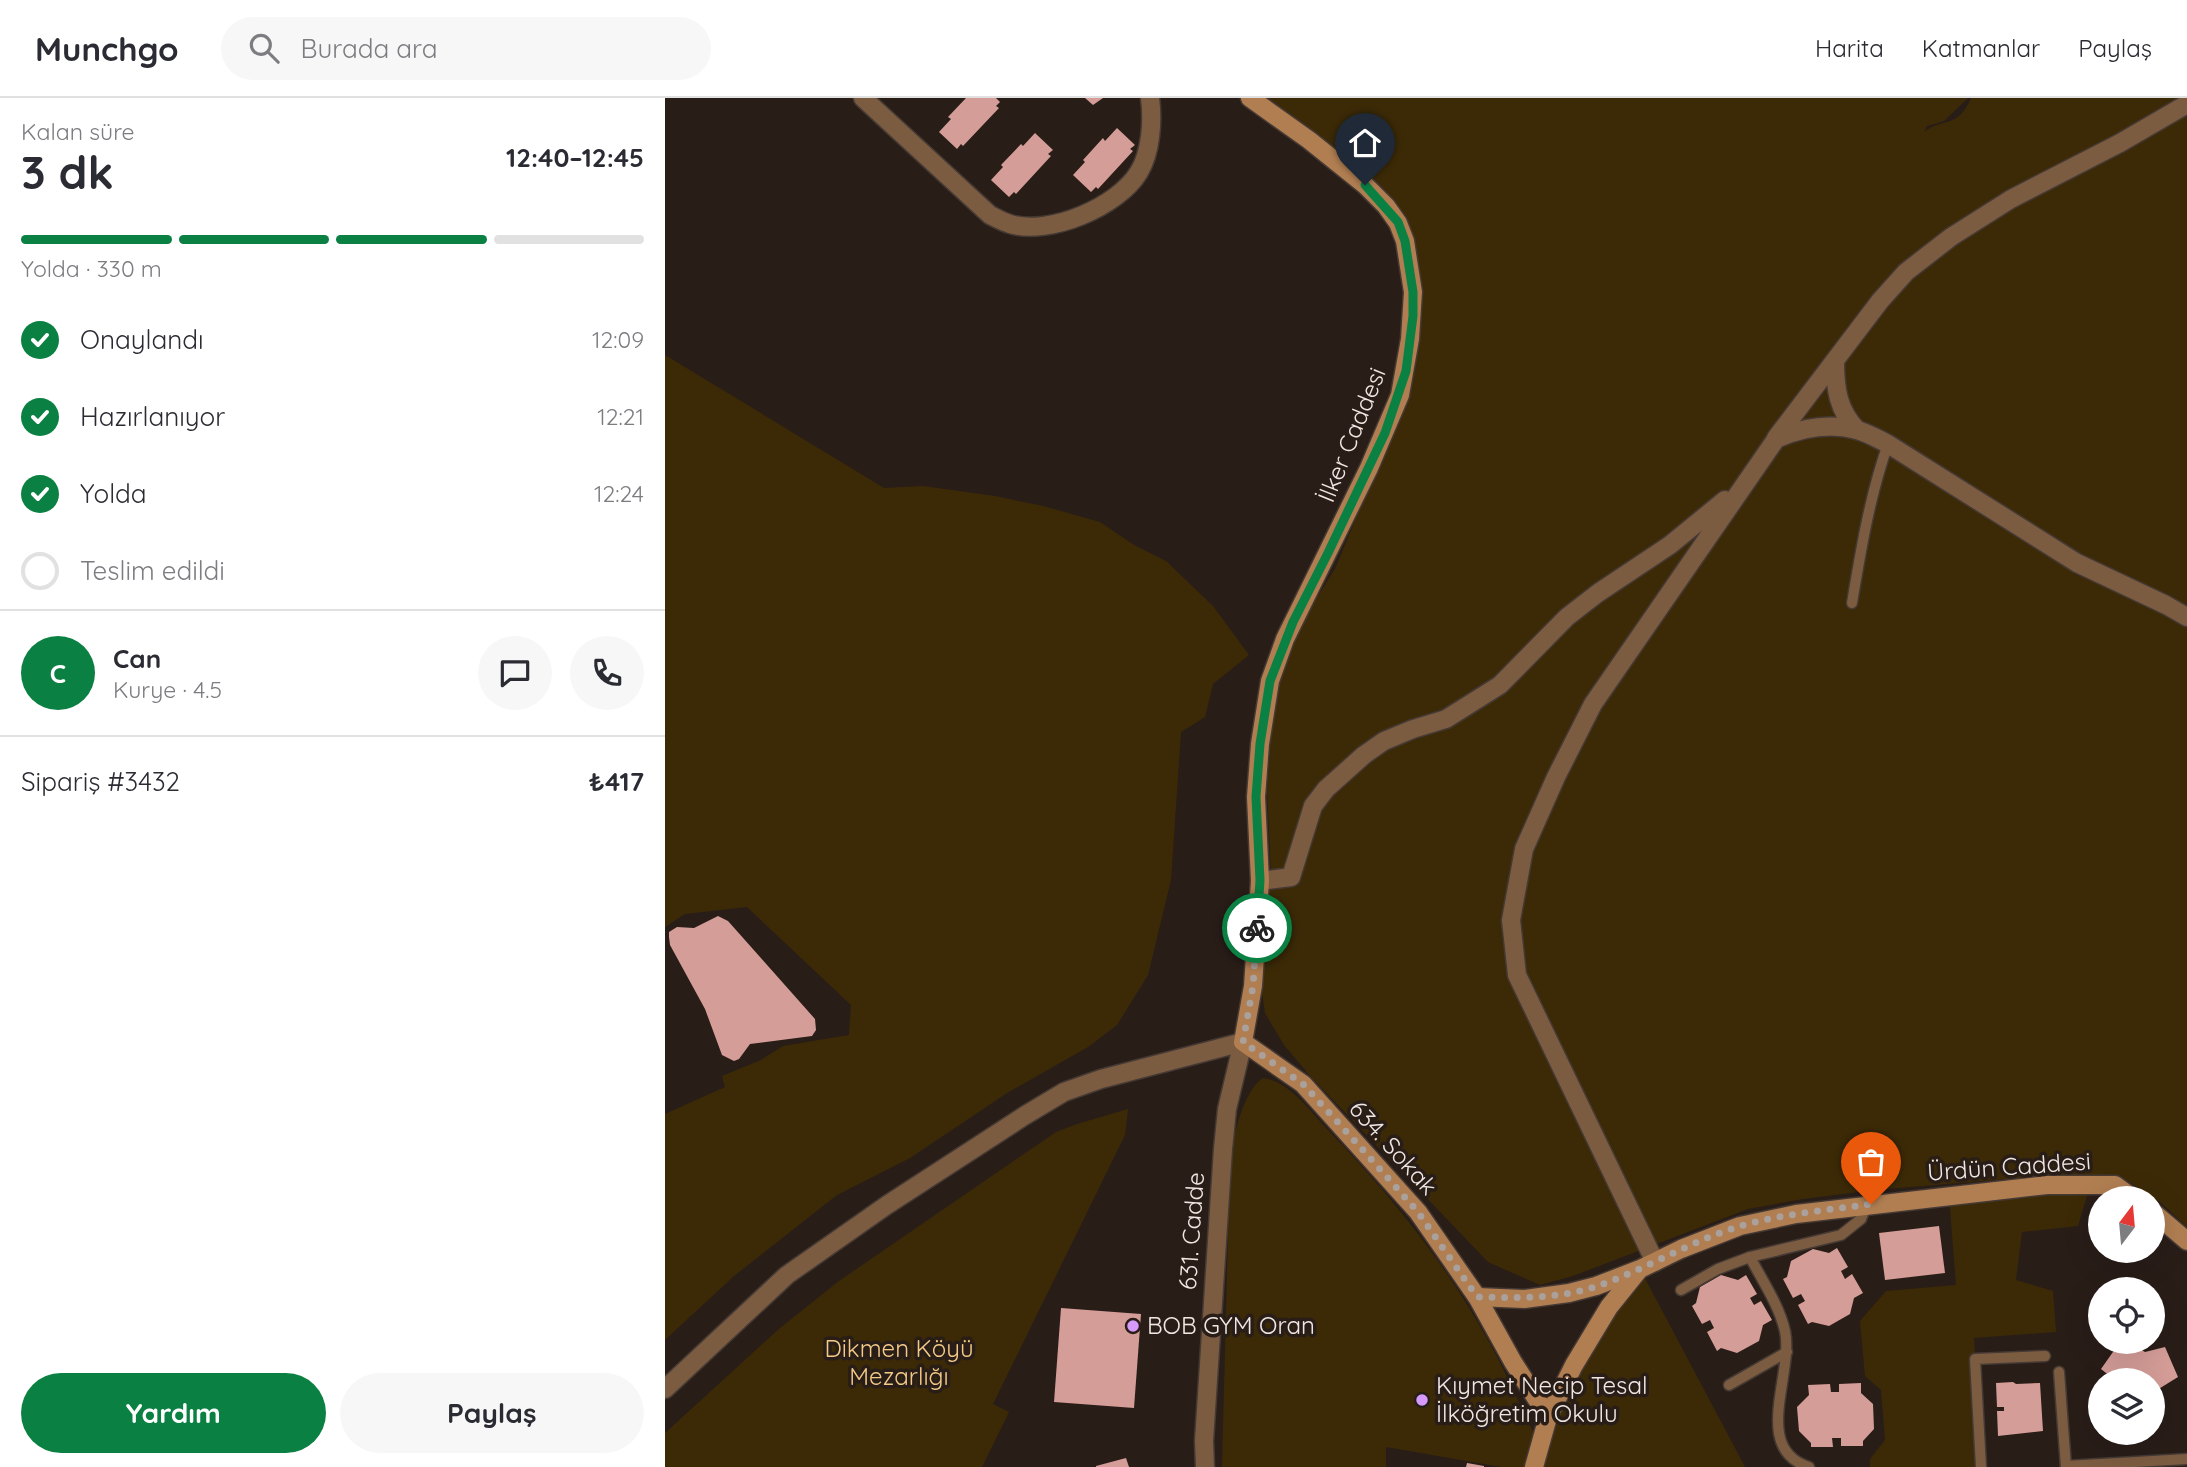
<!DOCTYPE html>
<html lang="tr">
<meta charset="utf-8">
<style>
:root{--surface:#fff;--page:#f7f7f7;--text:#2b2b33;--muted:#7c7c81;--line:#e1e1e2;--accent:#0b8043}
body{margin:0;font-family:Quicksand,sans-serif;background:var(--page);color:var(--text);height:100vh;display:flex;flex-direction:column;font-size:26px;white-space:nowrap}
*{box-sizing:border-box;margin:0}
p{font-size:23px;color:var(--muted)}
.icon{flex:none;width:38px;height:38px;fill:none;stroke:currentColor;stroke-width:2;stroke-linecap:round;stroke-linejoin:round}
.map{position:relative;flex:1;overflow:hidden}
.panel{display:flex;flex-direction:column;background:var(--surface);width:665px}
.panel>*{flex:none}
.needle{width:46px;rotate:16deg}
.buttons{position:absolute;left:1423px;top:1088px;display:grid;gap:14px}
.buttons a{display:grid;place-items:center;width:77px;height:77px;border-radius:50%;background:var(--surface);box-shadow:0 7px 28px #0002;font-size:35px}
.pin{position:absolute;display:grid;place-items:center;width:60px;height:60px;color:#fff;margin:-72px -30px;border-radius:50% 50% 50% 0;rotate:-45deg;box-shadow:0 0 7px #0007}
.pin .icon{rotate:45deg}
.courier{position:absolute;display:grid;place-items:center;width:70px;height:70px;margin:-35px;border:5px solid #0b8043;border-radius:50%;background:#fff;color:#222;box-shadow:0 2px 9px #0007}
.overview em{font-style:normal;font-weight:700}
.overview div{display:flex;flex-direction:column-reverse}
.overview{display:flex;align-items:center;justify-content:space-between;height:119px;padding:0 21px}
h1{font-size:46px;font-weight:700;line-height:52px}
.bar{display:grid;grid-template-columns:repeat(4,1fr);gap:10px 7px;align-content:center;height:84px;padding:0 21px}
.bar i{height:9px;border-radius:5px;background:var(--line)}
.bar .selected{background:var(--accent)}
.bar p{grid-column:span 4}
.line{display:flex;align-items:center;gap:18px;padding:0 21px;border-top:2px solid var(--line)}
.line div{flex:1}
.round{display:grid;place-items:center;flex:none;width:74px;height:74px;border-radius:37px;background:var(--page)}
ol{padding:0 21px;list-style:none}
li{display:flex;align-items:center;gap:21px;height:77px}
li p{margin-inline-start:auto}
li .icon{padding:7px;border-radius:50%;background:var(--accent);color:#fff;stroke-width:4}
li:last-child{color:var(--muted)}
li i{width:38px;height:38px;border:4px solid var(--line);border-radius:50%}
.button{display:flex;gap:14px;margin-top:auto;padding:14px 21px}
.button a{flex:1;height:80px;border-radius:42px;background:var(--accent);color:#fff;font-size:28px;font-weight:700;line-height:80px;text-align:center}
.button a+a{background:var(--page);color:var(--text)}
header{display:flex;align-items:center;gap:42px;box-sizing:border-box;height:98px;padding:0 35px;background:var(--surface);border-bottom:2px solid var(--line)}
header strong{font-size:33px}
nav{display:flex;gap:38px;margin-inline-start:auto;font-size:24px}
.search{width:490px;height:63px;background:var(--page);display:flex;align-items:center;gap:18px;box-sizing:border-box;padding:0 24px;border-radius:38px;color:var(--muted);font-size:26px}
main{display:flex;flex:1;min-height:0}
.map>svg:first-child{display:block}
.green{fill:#3c2a07}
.building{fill:#d59d98}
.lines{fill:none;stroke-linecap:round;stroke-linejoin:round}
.lane-casing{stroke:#453934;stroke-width:13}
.street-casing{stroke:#453934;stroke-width:21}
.secondary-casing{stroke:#453934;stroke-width:21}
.lane{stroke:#7c5c41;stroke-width:10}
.street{stroke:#7c5c41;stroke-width:18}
.secondary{stroke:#b07e51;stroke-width:18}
.done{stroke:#aaa09c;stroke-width:7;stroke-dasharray:0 12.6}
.route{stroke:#0b8043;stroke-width:9}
.poi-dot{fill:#d69bfa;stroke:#291d18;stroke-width:2.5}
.labels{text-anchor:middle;stroke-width:7;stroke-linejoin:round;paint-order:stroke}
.street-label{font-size:24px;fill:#f0e7e3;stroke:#291d18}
.poi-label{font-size:24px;fill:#f0e7e3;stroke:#291d18;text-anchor:start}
.park-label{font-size:24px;fill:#f3ca86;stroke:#291d18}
</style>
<header>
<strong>Munchgo</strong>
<div class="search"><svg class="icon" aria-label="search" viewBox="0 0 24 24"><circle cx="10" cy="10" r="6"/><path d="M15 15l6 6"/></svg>Burada ara</div>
<nav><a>Harita</a><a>Katmanlar</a><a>Paylaş</a></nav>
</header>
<main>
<section class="panel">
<div class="overview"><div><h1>3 dk</h1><p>Kalan süre</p></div><em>12:40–12:45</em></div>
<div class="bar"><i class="selected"></i><i class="selected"></i><i class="selected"></i><i></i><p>Yolda · 330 m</p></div>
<ol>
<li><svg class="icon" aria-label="check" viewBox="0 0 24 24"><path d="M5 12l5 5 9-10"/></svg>Onaylandı<p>12:09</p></li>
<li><svg class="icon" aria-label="check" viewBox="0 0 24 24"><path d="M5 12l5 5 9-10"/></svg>Hazırlanıyor<p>12:21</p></li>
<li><svg class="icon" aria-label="check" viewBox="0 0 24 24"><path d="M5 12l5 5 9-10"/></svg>Yolda<p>12:24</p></li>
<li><i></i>Teslim edildi</li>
</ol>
<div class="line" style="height:126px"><b class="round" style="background:var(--accent);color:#fff">C</b><div><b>Can</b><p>Kurye · 4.5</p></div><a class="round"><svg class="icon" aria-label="chat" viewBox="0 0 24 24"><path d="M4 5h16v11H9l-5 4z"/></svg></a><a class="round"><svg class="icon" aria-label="phone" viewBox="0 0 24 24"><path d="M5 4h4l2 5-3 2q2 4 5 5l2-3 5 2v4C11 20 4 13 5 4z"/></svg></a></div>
<div class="line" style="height:91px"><div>Sipariş #3432</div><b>₺417</b></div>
<div class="button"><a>Yardım</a><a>Paylaş</a></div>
</section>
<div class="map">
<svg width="1522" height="1369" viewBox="0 0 1522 1369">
<rect width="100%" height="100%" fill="#291d18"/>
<!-- green -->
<g class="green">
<path d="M 590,0 L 1303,0 L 1279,23 L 1262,28 L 1259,34 C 1279,19 1293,31 1306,0 L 1522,0 L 1522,1129 L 1496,1105 L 1455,1078 L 1390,1077 L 1210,1092 L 1138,1101 L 1083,1111 L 908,1178 L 875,1187 L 823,1164 L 646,979 L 619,947 L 600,915 L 595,882 L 606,776 L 602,693 L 606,639 L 615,576 L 630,534 L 670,471 L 716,360 L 749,258 L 737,131 Z"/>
<path d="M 0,257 L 219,390 L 258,388 L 330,398 L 378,408 L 435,424 L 469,447 L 501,463 L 548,508 L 584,557 L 548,586 L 540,619 L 516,634 L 506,782 L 483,877 L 452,927 L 423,949 L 342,995 L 245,1060 L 172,1097 L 69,1178 L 0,1242 L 0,1016 L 60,989 L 57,978 L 96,962 L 118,948 L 184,937 L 186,907 L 82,809 L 20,816 L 0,829 Z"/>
<path d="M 598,980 C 625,984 645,1013 663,1032 C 743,1115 810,1203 856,1309 C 860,1319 870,1333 870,1343 C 870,1351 865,1362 863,1369 L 836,1369 L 721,1349 L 721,1369 L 557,1369 L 565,1059 C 569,1037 578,993 598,980 Z"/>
<path d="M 463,1011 L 460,1037 L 328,1306 L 344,1314 L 317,1369 L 0,1369 L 0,1335 L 115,1230 L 174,1183 L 391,1034 L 412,1026 Z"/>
<path d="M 1426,1085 L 1413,1128 L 1357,1134 L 1351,1182 L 1388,1193 L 1391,1234 L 1309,1240 L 1316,1369 L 1205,1369 L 1205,1361 L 1220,1342 L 1216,1292 L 1200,1278 L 1195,1223 L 1221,1193 L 1291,1187 L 1284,1097 Z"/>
<path d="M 975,1171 L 1080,1369 L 869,1369 L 883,1319 Z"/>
</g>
<!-- building -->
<g class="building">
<path d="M 301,0 L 331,0 L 335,4 L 331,8 L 334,10 L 298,48 L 296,46 L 292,51 L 274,34 L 286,21 L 283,19 Z"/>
<path d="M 420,0 L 438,0 L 428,7 Z"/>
<path d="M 452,30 L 470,47 L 465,51 L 468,53 L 433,91 L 431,89 L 426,94 L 408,77 L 420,64 L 418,62 L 438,40 L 440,43 Z"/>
<path d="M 370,35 L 388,52 L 383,56 L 386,58 L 351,96 L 349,94 L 344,99 L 326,82 L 338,69 L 336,67 L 356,46 L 358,48 Z"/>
<path d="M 53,818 L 63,823 L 150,921 L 151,932 L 147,938 L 85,946 L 74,961 L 69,963 L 57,957 L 40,911 L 5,847 L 4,839 L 4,834 L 12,829 L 29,830 Z"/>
<path d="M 1274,1128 L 1280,1175 L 1220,1182 L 1214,1135 Z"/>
<path d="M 1172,1150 L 1183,1169 L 1176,1173 L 1180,1181 L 1187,1176 L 1198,1195 L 1189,1200 L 1185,1216 L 1164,1228 L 1147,1224 L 1143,1226 L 1133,1207 L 1140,1203 L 1136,1196 L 1128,1200 L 1118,1181 L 1122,1179 L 1126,1163 L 1148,1151 L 1164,1155 Z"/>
<path d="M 1056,1177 L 1073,1182 L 1081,1177 L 1092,1196 L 1085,1200 L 1089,1207 L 1096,1203 L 1107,1222 L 1098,1227 L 1094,1243 L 1072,1255 L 1056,1250 L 1052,1253 L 1042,1234 L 1049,1230 L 1045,1222 L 1037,1226 L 1027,1208 L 1031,1205 L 1035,1189 Z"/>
<path d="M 396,1210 L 476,1216 L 469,1310 L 389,1304 Z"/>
<path d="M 1455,1244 L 1464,1244 L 1480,1254 L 1500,1249 L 1513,1279 L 1492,1292 L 1489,1311 L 1488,1283 L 1451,1283 L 1436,1271 Z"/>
<path d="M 1348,1284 L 1351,1286 L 1375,1285 L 1378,1333 L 1333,1338 L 1332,1313 L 1339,1313 L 1339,1309 L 1332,1309 L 1331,1285 Z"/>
<path d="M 1196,1285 L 1196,1295 L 1208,1306 L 1209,1331 L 1198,1343 L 1198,1348 L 1176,1348 L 1176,1340 L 1167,1340 L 1168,1349 L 1146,1349 L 1146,1345 L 1134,1333 L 1132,1309 L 1144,1297 L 1143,1287 L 1165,1286 L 1166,1294 L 1174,1294 L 1174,1286 Z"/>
<path d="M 461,1360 L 464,1369 L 431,1369 L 431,1368 Z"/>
<path d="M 802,1365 L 819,1368 L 819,1369 L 801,1369 Z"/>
</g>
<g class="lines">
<!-- lane casing -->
<g class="lane-casing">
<g id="lane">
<path d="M 1187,505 C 1196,451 1205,397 1223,346"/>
<path d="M 1085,1159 C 1097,1182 1114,1207 1120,1233 C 1129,1276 1086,1351 1144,1369"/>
<path d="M 1016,1192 L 1053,1171 L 1085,1159 L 1176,1137 L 1196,1121 L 1202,1106"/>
<path d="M 1394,1274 L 1401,1369"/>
<path d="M 1064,1287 L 1122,1254"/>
<path d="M 1401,1368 L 1522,1361"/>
<path d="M 1316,1369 L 1310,1261 L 1380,1258"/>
</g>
</g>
<!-- street casing -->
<g class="street-casing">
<g id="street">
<path d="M 198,0 L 325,117 C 331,120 338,124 345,126 C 384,138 453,109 474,74 C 486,54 488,23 485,0"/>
<path d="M 1170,263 C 1170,291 1173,312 1192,332"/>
<path d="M 1111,340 L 1215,203 L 1241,174 L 1286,139 L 1346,101 L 1455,45 L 1522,6"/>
<path d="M 595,783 L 626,779 L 648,708 L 661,691 L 699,657 L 719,643 L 748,631 L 781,621 L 835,587 L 902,519 L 933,495 L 1005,447 L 1060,402"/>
<path d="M 990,1164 L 852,877 L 846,822 L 859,751 L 891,679 L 928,606 L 1111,341 C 1136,330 1165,325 1192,332 C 1203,335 1213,341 1223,346 L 1412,465 L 1501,507 L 1522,519"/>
<path d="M 0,1291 L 122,1177 L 222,1107 L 359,1018 L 399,994 L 436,981 L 578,944"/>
<path d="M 540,1369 L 539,1343 L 558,1051 L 562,1011 L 578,944"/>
</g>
</g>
<!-- secondary casing -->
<g class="secondary-casing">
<g id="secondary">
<path d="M 585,0 L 644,42 L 700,87 L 721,108 L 733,125 L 740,143 L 748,194 L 745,241 L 735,297 L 704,370 L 620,541 L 605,583 L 595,646 L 591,699 L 595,783 L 588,888 L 578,944 L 638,986 L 753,1114 L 812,1199 L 848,1264 L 883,1319"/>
<path d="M 1488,1114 L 1522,1143"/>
<path d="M 812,1199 L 859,1201 L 904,1195 L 931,1188 L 975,1171 L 1016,1151 L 1075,1128 L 1131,1116 L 1382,1087 L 1450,1087 L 1469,1101"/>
<path d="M 869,1369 L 883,1319 L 909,1267 L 944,1209 L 973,1173"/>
</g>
</g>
<!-- lane -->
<use href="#lane" class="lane"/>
<!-- street -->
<use href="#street" class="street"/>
<!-- secondary -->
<use href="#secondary" class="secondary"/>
</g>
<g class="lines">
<!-- done -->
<path class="done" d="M 592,830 L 588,888 L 578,944 L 638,986 L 698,1052 L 753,1114 L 812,1199 C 853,1200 893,1201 933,1188 C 981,1171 1026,1143 1075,1128 C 1117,1116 1163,1112 1206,1106"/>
<!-- route -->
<path class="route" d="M 592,830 L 595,782 L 591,699 L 595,646 L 605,583 L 628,524 L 663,455 L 720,335 L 741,273 L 748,218 L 748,194 L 740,143 L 733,124 L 700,87"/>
</g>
<!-- markers -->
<g class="poi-dot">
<circle cx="468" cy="1228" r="7"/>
<circle cx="757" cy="1302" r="7"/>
</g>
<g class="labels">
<!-- street labels -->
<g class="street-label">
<text transform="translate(687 337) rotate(-68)" y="8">İlker Caddesi</text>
<text transform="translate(728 1050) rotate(48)" y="8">634. Sokak</text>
<text transform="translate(1344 1069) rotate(-4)" y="8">Ürdün Caddesi</text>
<text transform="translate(527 1133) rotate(-86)" y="8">631. Cadde</text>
</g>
<!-- poi labels -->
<g class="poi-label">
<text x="482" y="1236">BOB GYM Oran</text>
<text x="771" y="1296">Kıymet Necip Tesal<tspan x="771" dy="28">İlköğretim Okulu</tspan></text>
</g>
<!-- park labels -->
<g class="park-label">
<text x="234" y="1259">Dikmen Köyü<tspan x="234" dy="28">Mezarlığı</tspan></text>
</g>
</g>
</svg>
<div class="buttons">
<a><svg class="needle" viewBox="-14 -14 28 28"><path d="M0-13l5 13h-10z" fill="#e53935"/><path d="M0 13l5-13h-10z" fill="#7c7c81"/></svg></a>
<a><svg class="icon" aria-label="locate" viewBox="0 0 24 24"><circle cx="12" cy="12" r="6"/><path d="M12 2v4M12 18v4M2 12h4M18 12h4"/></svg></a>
<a><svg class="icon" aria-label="layers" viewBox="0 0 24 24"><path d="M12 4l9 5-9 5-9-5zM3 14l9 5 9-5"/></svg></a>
</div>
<div class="pin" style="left:1206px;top:1106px;background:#ea580c"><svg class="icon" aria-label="bag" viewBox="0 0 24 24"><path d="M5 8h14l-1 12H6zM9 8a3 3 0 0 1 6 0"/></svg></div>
<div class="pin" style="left:700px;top:87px;background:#1f2937"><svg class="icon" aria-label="home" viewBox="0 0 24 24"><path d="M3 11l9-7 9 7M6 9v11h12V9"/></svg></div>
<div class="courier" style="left:592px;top:830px"><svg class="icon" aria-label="bike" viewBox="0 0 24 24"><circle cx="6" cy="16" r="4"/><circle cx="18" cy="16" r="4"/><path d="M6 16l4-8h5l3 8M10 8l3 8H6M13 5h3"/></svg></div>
</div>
</main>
